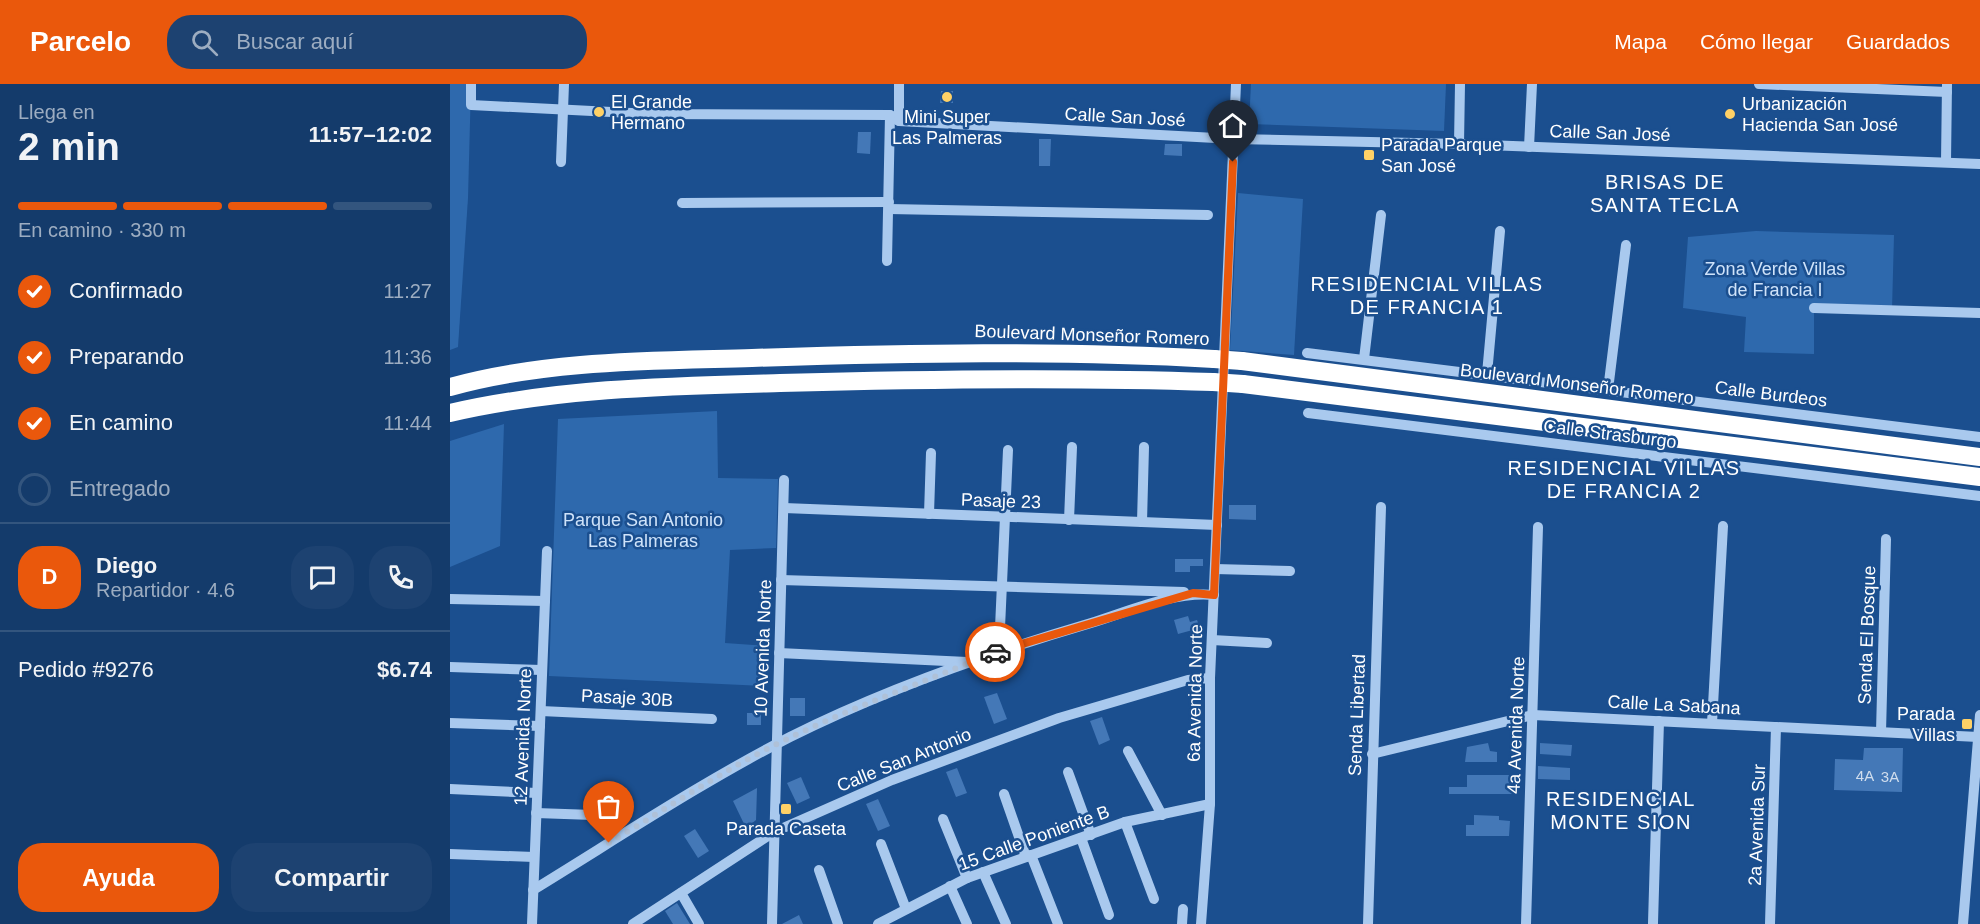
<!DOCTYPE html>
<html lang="es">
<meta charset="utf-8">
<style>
:root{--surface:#143b6b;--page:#1d4271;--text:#f1f3f6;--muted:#9dadc1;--line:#33557e;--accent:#ea580c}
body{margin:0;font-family:Arial,sans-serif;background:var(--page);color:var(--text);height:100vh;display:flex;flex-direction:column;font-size:22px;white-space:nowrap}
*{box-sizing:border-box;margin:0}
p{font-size:20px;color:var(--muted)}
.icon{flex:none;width:33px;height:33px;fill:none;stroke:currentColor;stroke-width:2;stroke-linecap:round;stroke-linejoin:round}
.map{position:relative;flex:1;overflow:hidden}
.sheet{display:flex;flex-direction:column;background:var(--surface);width:450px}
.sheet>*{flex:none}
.pin{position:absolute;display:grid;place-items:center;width:51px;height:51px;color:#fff;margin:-62px -26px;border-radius:50% 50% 50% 0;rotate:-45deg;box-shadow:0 0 6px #0007}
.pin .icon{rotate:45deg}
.courier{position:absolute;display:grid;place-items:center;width:60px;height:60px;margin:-30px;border:4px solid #ea580c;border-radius:50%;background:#fff;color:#222;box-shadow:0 2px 8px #0007}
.overview em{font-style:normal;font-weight:800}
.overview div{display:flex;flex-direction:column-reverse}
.overview{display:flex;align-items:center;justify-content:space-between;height:102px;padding:0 18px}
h1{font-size:39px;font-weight:800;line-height:45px}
.bar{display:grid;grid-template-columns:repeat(4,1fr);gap:9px 6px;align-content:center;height:72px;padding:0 18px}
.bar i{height:8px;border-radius:4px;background:var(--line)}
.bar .selected{background:var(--accent)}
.bar p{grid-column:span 4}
.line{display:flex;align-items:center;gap:15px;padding:0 18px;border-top:2px solid var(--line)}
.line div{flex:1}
.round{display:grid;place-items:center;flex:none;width:63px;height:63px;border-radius:24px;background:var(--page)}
ol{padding:0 18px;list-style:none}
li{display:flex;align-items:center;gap:18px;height:66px}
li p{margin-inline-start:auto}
li .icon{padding:6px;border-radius:50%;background:var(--accent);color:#fff;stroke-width:4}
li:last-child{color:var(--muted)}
li i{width:33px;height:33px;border:3px solid var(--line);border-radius:50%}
.primary-button{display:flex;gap:12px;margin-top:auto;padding:12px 18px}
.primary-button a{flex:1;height:69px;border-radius:24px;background:var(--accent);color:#fff;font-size:24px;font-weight:800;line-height:69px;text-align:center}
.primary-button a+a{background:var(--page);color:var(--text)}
header{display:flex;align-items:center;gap:36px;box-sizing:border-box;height:84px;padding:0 30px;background:var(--accent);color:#fff}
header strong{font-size:28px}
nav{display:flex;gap:33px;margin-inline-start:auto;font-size:21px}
.search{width:420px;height:54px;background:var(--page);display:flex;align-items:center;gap:15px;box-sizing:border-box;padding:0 21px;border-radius:24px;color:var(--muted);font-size:22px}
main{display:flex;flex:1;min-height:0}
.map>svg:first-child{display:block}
.green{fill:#2e69ad}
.building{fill:#4478b7}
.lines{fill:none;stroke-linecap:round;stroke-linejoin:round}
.minor{stroke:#a9c9ee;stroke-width:10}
.highway{stroke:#fff;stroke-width:18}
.highway-bridge{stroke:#fff;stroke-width:18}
.done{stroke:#afc1d8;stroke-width:6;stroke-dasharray:0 10.8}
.route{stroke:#ea580c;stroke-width:8}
.poi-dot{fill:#ffd166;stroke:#1b4f8f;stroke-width:2}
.labels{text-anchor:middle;stroke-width:5;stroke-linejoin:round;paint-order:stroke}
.number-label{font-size:15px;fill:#d0dded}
.poi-label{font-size:18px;fill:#fff;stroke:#1b4f8f;text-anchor:start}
.street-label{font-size:18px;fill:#fff;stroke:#1b4f8f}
.park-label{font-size:18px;fill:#cfe3fa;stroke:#1b4f8f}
.neighbourhood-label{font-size:20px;letter-spacing:1.5px;fill:#fff;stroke:#1b4f8f}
</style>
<header>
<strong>Parcelo</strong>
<div class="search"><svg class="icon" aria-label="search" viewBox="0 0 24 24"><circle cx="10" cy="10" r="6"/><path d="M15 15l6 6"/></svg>Buscar aquí</div>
<nav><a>Mapa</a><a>Cómo llegar</a><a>Guardados</a></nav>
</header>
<main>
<section class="sheet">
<div class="overview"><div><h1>2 min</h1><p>Llega en</p></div><em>11:57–12:02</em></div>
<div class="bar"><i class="selected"></i><i class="selected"></i><i class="selected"></i><i></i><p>En camino · 330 m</p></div>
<ol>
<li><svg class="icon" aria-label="check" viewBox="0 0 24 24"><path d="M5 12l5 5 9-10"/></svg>Confirmado<p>11:27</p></li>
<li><svg class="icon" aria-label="check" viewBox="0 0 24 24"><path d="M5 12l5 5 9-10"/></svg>Preparando<p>11:36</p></li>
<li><svg class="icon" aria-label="check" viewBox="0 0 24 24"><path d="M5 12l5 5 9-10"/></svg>En camino<p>11:44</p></li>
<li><i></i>Entregado</li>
</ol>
<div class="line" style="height:108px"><b class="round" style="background:var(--accent);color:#fff">D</b><div><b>Diego</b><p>Repartidor · 4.6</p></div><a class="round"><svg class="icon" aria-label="chat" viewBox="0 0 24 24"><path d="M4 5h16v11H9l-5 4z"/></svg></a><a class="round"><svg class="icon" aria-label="phone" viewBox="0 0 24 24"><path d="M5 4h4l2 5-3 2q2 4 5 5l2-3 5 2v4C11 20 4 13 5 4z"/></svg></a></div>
<div class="line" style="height:78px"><div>Pedido #9276</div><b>$6.74</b></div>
<div class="primary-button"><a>Ayuda</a><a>Compartir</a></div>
</section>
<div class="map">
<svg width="1530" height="840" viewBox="0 0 1530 840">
<rect width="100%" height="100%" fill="#1b4f8f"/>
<!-- green -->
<g class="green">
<path d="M 0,0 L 21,0 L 18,114 L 8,263 L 0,266 Z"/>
<path d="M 801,0 L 996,0 L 994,47 L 799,40 Z"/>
<path d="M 788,109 L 853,115 L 844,271 L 780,266 Z"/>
<path d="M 1306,147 L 1444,151 L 1442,226 L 1364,224 L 1364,270 L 1294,268 L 1296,233 L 1233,224 L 1238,153 Z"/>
<path d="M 267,327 L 268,394 L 328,395 L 326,464 L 280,466 L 275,559 L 318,562 L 316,602 L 99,592 L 108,335 Z"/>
<path d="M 54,340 L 50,462 L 0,483 L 0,357 Z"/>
</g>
<!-- building -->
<g class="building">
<path d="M 491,7 L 503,7 L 503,19 L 490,19 Z"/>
<path d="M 408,48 L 421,48 L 420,70 L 407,69 Z"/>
<path d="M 589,55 L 601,55 L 600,82 L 589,82 Z"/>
<path d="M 715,60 L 732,60 L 732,72 L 714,71 Z"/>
<path d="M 779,421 L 806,421 L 806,436 L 779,435 Z"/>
<path d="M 725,475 L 753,475 L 753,482 L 740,482 L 740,488 L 725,488 Z"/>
<path d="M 738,532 L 740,538 L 747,536 L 750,544 L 728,550 L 724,536 Z"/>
<path d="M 547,609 L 557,635 L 544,640 L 534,613 Z"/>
<rect x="340" y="614" width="15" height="18"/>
<rect x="297" y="629" width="14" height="12"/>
<path d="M 652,633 L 660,656 L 649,661 L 640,637 Z"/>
<path d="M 1038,659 L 1040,667 L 1047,668 L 1047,678 L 1015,678 L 1017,663 Z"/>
<path d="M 1090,659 L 1122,661 L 1121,672 L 1090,670 Z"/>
<path d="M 1414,664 L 1453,664 L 1452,708 L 1384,706 L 1385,675 L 1413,676 Z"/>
<path d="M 1088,682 L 1120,684 L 1120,696 L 1088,695 Z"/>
<path d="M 507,684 L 517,709 L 506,713 L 496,688 Z"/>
<path d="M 1017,691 L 1062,691 L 1062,710 L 999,710 L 999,703 L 1017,703 Z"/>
<path d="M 351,693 L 360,714 L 347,720 L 337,699 Z"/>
<path d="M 307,704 L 306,736 L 296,744 L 283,717 Z"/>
<path d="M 428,715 L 440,742 L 428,747 L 416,720 Z"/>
<path d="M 1024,731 L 1049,732 L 1049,736 L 1060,737 L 1059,752 L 1016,752 L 1016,741 L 1024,741 Z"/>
<path d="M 245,745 L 259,767 L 248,774 L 234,752 Z"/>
<path d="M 227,819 L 240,840 L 223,840 L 215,827 Z"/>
<path d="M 349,831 L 353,840 L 332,840 Z"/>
</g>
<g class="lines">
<!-- minor -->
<g class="minor">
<path d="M 21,0 L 21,21 L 201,30 L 440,31 L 449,37 L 784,55 L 1009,60 L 1530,80"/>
<path d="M 1309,0 L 1497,8"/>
<path d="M 449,37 L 449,0"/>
<path d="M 1009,60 L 1010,0"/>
<path d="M 1079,63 L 1082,0"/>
<path d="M 111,78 L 114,0"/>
<path d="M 1496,78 L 1497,0"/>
<path d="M 232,119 L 439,118"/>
<path d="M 439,125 L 758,131"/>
<path d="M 437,177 L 440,31"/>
<path d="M 1364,224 L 1530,229"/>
<path d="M 857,269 L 1530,353"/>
<path d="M 914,275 L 931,131"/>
<path d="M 1037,290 L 1050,147"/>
<path d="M 1158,306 L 1176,161"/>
<path d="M 858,329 L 1530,412"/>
<path d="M 334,424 L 767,441"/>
<path d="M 479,430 L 481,369"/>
<path d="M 619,436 L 622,363"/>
<path d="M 692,438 L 694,363"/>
<path d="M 765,485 L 840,487"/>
<path d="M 331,496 L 734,508"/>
<path d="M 0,515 L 95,517"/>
<path d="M 762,556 L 817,559"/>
<path d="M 549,566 L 558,366"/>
<path d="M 329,569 L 517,578"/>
<path d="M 0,583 L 92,586"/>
<path d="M 91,627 L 262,635"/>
<path d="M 0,639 L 90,642"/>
<path d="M 1262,639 L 1273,442"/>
<path d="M 1431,648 L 1436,455"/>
<path d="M 678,667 L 712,731"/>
<path d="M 922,670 L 1083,631 L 1528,653"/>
<path d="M 618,688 L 641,751"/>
<path d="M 0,705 L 87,709"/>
<path d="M 554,710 L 576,773"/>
<path d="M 86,729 L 172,732"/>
<path d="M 493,735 L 517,794"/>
<path d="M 675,738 L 704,815"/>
<path d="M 631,754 L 659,831"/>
<path d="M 431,760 L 456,825"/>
<path d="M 0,770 L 84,773"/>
<path d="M 581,771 L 608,840"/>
<path d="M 369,786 L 388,840"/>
<path d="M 533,788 L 556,840"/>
<path d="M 500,802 L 517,840"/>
<path d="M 83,806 C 168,754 252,698 340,653 C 436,605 539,569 641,539 C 680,527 723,507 764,511"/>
<path d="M 231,809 L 249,840"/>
<path d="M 1203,839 L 1209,637"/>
<path d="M 82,840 L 97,467"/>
<path d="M 183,840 L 324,748 L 442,696 L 609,634 L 738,596 L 760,594"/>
<path d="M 322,840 L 334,396"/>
<path d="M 428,840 L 517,794 L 675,738 L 760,720"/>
<path d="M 732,840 L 733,825"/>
<path d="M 751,840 L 760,720 L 760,594 L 786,0"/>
<path d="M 918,840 L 931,423"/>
<path d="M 1076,840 L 1088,443"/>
<path d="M 1320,840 L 1326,643"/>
<path d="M 1513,840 L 1530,631"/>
</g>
<!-- highway -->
<g class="highway">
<path d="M 792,277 L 1530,373"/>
<path d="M 793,300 L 1530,393"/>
<path d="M 0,303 C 98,276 201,277 302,274 C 457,269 610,266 764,275"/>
<path d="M 0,329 C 108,304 220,302 330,299 C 475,295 618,293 763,298"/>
</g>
<!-- highway-bridge -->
<g class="highway-bridge">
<path d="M 764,275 L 792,277"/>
<path d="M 763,298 L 793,300"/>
</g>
</g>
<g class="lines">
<!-- done -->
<path class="done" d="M 159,759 C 219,723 278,683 341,653 C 408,621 477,597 545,568"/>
<!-- route -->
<path class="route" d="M 545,568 L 743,509 L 764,511 L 783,78"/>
</g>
<!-- markers -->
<g class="poi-dot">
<circle cx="497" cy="13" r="6"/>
<circle cx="149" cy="28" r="6"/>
<circle cx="1280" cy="30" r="6"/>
<rect x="913" y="65" width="12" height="12" rx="3"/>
<rect x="1511" y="634" width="12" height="12" rx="3"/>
<rect x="330" y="719" width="12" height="12" rx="3"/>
</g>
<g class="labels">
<!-- number labels -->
<g class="number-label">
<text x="1415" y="697">4A</text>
<text x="1440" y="698">3A</text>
</g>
<!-- poi labels -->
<g class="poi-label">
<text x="161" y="24">El Grande<tspan x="161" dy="21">Hermano</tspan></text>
<text x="1292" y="26">Urbanización<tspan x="1292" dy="21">Hacienda San José</tspan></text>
<text x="497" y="39" text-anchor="middle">Mini Super<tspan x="497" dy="21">Las Palmeras</tspan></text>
<text x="931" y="67">Parada Parque<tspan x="931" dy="21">San José</tspan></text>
<text x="1505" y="636" text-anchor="end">Parada<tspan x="1505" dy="21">Villas</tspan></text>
<text x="336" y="751" text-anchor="middle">Parada Caseta</text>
</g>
<!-- street labels -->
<g class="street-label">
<text transform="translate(675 33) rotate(3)" y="6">Calle San José</text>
<text transform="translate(1160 49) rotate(2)" y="6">Calle San José</text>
<text transform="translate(642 251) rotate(2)" y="6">Boulevard Monseñor Romero</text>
<text transform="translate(1127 300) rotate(7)" y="6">Boulevard Monseñor Romero</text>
<text transform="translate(1321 310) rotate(7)" y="6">Calle Burdeos</text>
<text transform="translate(1160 350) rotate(7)" y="6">Calle Strasburgo</text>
<text transform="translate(551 417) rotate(2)" y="6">Pasaje 23</text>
<text transform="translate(1417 551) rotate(-88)" y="6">Senda El Bosque</text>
<text transform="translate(313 564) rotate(-88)" y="6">10 Avenida Norte</text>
<text transform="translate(745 609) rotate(-89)" y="6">6a Avenida Norte</text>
<text transform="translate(177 614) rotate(3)" y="6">Pasaje 30B</text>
<text transform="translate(1224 621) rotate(3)" y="6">Calle La Sabana</text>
<text transform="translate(907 631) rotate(-88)" y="6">Senda Libertad</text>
<text transform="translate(1066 641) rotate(-88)" y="6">4a Avenida Norte</text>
<text transform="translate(73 653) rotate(-88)" y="6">12 Avenida Norte</text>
<text transform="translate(454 676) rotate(-22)" y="6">Calle San Antonio</text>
<text transform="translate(1307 741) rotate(-88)" y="6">2a Avenida Sur</text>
<text transform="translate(584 754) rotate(-20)" y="6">15 Calle Poniente B</text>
</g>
<!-- park labels -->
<g class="park-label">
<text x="1325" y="191">Zona Verde Villas<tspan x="1325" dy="21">de Francia I</tspan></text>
<text x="193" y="442">Parque San Antonio<tspan x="193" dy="21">Las Palmeras</tspan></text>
</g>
<!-- neighbourhood labels -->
<g class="neighbourhood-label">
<text x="1215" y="105">BRISAS DE<tspan x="1215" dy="23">SANTA TECLA</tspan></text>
<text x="977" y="207">RESIDENCIAL VILLAS<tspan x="977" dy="23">DE FRANCIA 1</tspan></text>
<text x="1174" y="391">RESIDENCIAL VILLAS<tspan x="1174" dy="23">DE FRANCIA 2</tspan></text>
<text x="1171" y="722">RESIDENCIAL<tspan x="1171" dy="23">MONTE SION</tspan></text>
</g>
</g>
</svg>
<div class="pin" style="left:159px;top:759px;background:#ea580c"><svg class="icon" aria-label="bag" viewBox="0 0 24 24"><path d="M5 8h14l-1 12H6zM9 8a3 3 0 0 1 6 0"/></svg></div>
<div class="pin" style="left:783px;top:78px;background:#1f2937"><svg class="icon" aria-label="home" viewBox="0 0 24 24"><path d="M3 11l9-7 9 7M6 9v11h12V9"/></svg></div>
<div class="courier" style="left:545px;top:568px"><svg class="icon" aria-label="car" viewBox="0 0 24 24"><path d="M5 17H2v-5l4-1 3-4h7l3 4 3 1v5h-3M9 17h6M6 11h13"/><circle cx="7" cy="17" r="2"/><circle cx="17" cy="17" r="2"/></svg></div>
</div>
</main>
